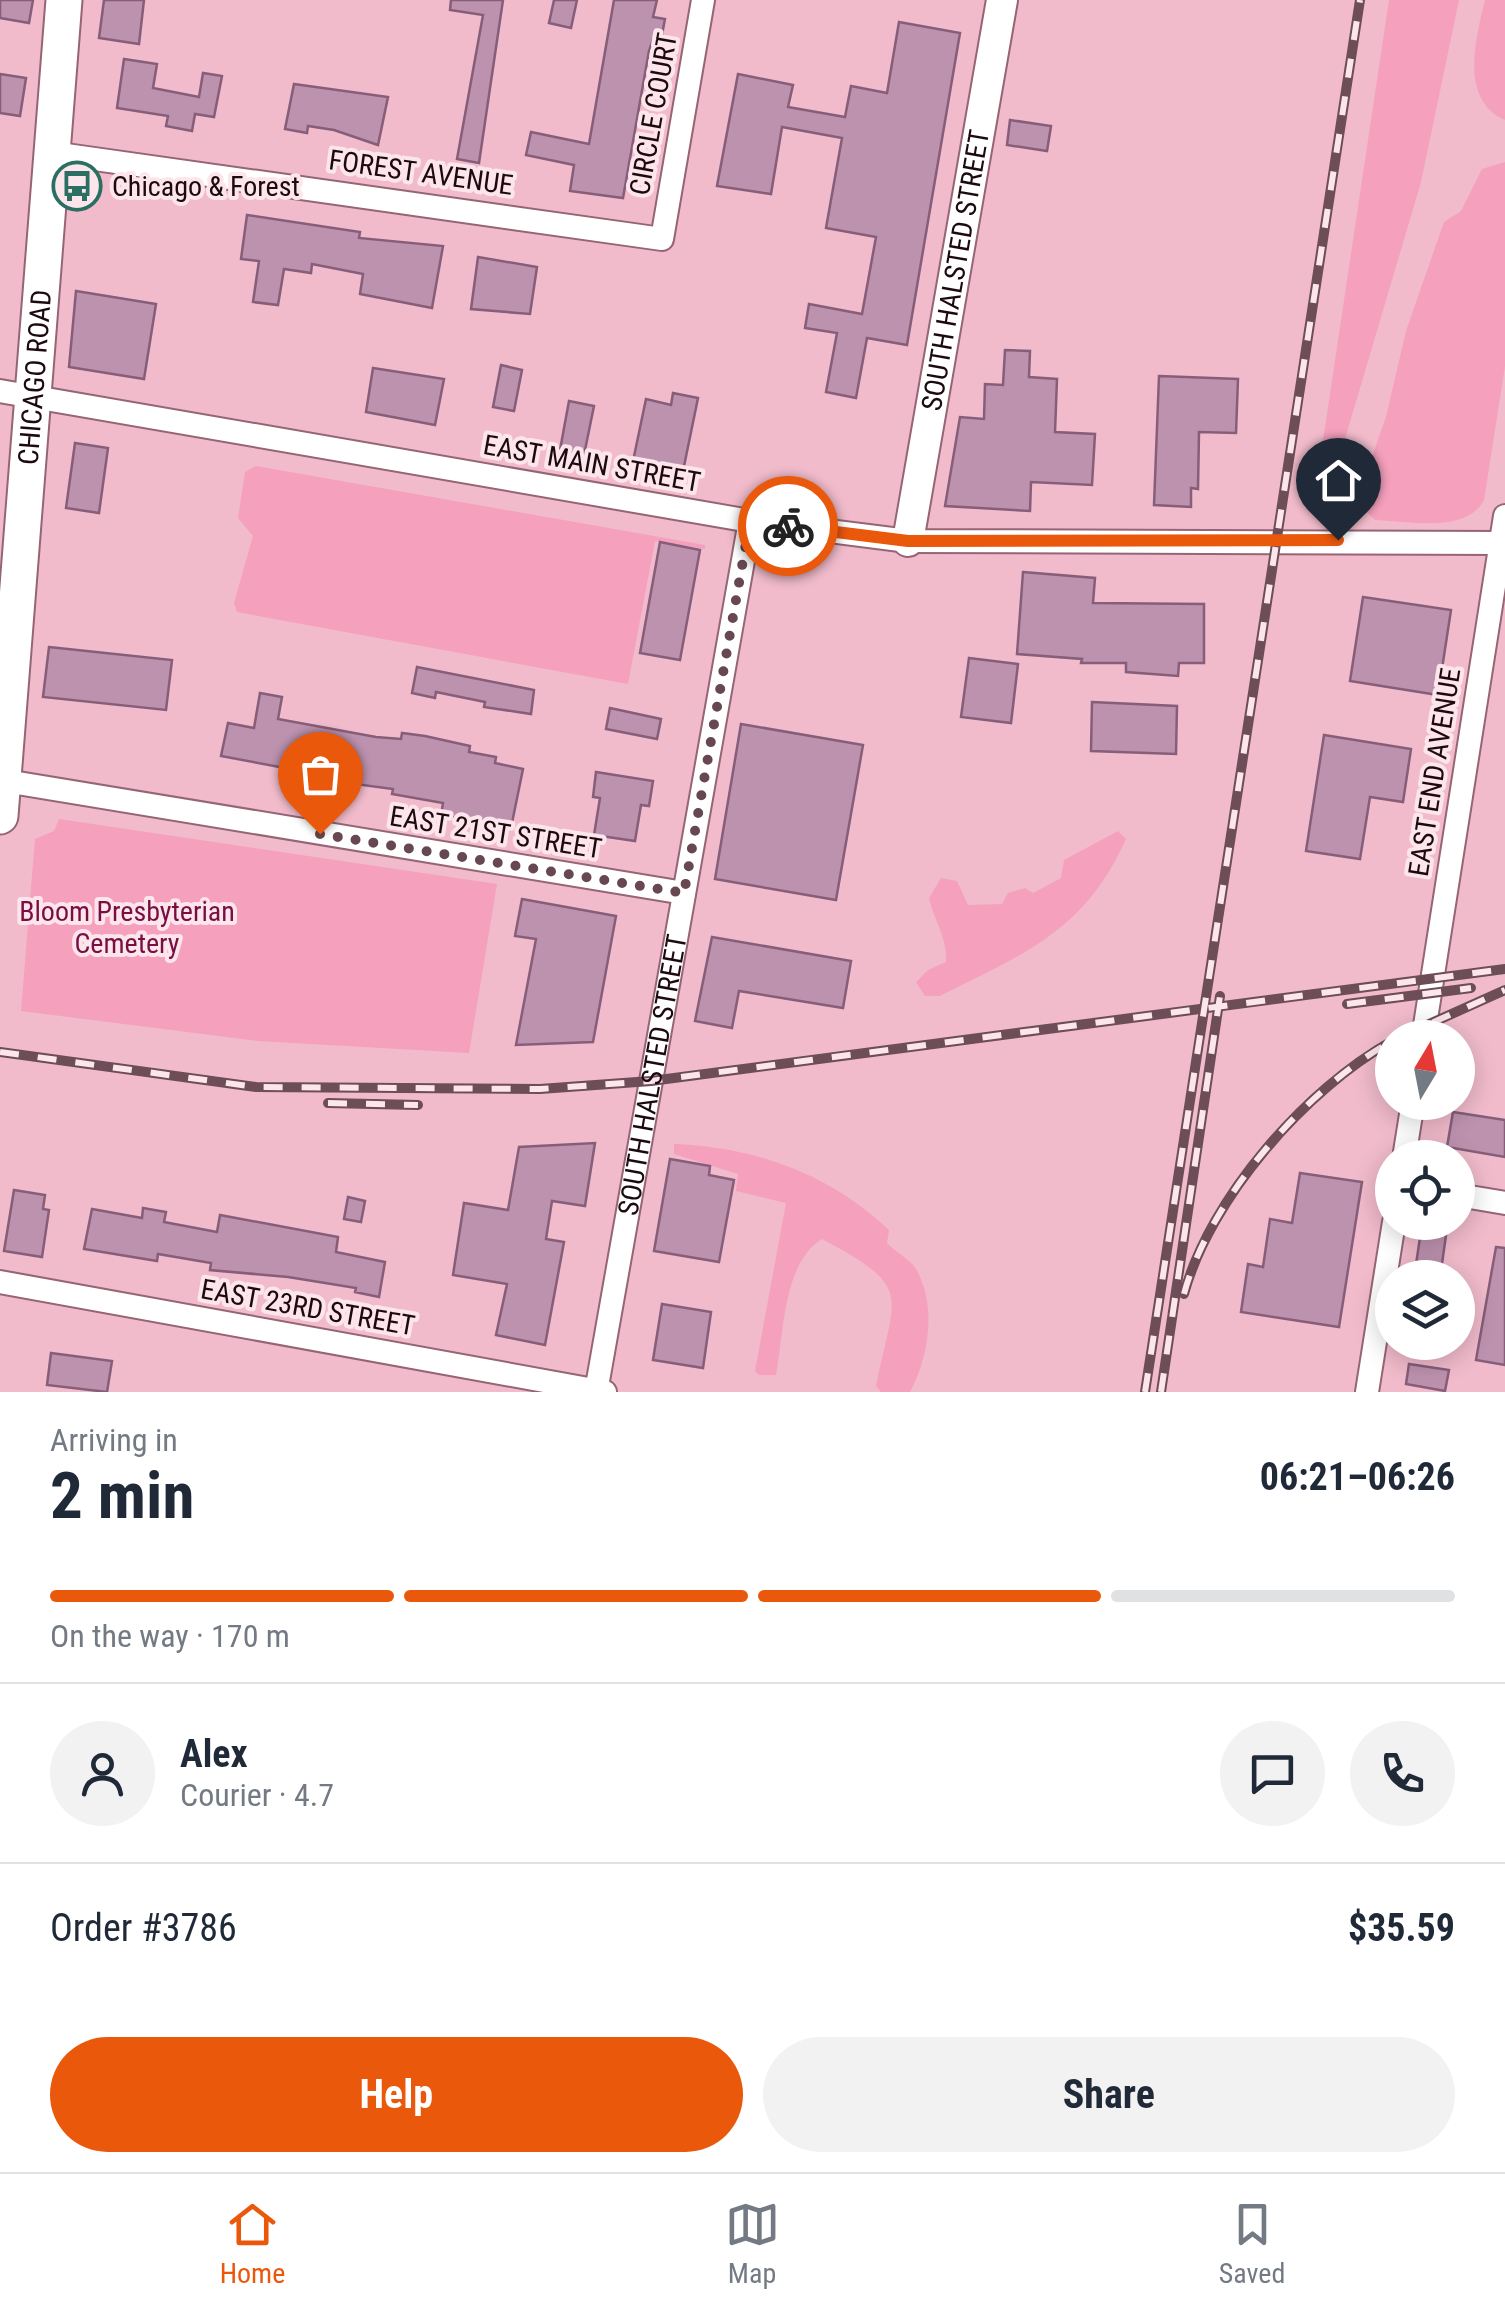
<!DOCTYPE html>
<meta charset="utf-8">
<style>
:root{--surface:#fff;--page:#f2f2f3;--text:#1f2937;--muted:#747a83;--line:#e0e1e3;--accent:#ea580c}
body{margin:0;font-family:"Roboto Condensed",sans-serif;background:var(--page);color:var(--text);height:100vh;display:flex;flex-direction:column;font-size:38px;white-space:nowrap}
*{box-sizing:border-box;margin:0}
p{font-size:32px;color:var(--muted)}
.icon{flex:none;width:55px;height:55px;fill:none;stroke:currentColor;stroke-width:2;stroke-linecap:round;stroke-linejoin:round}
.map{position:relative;height:1392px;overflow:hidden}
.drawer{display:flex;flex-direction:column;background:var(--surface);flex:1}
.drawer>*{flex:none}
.needle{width:65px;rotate:10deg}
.buttons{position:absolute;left:1375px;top:1020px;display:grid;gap:20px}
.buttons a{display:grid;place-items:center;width:100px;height:100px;border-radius:50%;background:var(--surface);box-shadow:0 5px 25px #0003;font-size:50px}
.pin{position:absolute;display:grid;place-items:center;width:85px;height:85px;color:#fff;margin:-102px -42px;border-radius:50% 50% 50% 0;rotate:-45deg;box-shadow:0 0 10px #0007}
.pin .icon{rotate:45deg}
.courier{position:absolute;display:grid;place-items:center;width:100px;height:100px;margin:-50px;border:8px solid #ea580c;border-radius:50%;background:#fff;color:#222;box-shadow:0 2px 12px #0007}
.headline em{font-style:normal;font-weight:700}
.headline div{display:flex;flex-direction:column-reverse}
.headline{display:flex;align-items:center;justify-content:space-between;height:170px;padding:0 50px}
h1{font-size:65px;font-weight:700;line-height:75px}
.bar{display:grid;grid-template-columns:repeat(4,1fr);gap:15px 10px;align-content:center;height:120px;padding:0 50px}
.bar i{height:12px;border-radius:8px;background:var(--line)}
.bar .active{background:var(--accent)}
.bar p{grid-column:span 4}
.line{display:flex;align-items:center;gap:25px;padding:0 50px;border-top:2px solid var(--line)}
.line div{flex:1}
.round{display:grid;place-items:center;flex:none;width:105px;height:105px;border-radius:52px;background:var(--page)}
.primary-button{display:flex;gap:20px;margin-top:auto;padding:20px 50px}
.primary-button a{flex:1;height:115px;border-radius:60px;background:var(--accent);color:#fff;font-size:40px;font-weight:700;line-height:115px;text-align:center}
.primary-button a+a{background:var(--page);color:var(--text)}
.tabs{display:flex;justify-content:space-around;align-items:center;height:140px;border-top:2px solid var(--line);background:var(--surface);font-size:28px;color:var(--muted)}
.tabs a{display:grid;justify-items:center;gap:5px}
.tabs .active{color:var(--accent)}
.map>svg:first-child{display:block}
.green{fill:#f5a0bd}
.building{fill:#bd92af;stroke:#865e7a;stroke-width:2.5}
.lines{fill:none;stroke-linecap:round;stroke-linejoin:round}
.street-casing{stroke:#956575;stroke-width:26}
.secondary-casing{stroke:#956575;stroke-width:34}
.primary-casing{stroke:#956575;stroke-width:39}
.street{stroke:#fff;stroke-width:22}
.secondary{stroke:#fff;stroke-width:30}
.primary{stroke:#fff;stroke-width:35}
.rail-casing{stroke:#6d4d57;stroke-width:10}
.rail{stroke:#fce6ec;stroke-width:6;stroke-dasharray:19;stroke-linecap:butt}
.done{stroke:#674851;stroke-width:10;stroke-dasharray:0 18}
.route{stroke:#ea580c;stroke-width:12}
.labels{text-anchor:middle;stroke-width:8;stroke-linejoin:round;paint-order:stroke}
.street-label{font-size:28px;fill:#1c0a10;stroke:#fce6ec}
.poi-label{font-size:28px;fill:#1c0a10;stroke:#fce6ec;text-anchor:start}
.park-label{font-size:28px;fill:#790e42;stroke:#fce6ec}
</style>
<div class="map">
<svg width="1505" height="1392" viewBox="0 0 1505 1392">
<rect width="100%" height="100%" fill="#f1bbcb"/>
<!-- green -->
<g class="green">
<path d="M 1389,0 L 1459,0 L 1421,182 L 1342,449 L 1333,503 L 1315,507 L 1314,501 Z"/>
<path d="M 1485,0 L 1505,0 L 1505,120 C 1460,100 1475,41 1485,0 Z"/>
<path d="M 1505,162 L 1505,366 L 1484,500 C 1466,534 1407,521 1375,520 L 1365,510 L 1364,479 L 1386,417 L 1406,331 L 1444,222 L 1461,211 L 1482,169 Z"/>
<path d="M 256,466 L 705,545 L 705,549 L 655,541 L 628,684 L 237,612 L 234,603 L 253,536 L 238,518 L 245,472 Z"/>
<path d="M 59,819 L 497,884 L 469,1053 L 258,1041 L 21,1011 L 35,839 L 54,831 Z"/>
<path d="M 1118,831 L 1126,839 C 1084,932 1025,953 940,996 L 925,996 L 916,982 L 928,970 L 946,962 C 948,940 934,920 929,898 L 941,878 L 957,881 L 968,905 L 1002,904 L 1008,893 L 1025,888 L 1033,893 L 1061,878 L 1064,860 Z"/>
<path d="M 674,1144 C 755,1147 830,1174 889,1230 L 887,1243 C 895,1252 910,1259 916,1269 C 937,1306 929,1356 910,1392 L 881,1392 L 876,1386 C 895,1292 914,1288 822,1239 C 783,1263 784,1332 776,1375 L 759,1375 L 755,1371 L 786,1203 L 736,1191 L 738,1174 L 674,1154 Z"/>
</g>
<!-- building -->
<g class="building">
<path d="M 0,0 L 33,0 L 29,23 L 0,18 Z"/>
<path d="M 104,0 L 144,0 L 139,44 L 99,38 Z"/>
<path d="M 451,0 L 503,0 L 479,163 L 457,159 L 483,15 L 450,10 Z"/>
<path d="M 554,0 L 577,0 L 571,28 L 549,23 Z"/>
<path d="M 614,0 L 657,0 L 653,17 L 665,19 L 661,40 L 653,39 L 649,51 L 623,198 L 570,191 L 574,165 L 526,155 L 531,132 L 589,144 Z"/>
<path d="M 899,22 L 960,33 L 907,345 L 867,338 L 856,398 L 826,392 L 837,333 L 805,328 L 809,304 L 862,314 L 876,237 L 826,228 L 842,138 L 782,127 L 771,194 L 717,186 L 738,74 L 793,85 L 788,107 L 845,117 L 851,86 L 887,93 Z"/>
<path d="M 124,59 L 157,64 L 153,88 L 199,97 L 203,73 L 222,76 L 214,117 L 195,114 L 192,131 L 166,126 L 168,116 L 117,108 Z"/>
<path d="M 0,74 L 26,78 L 20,116 L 0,113 Z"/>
<path d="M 294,84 L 388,97 L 378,145 L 334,130 L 308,126 L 307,133 L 285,129 Z"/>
<path d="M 1010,120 L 1051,126 L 1047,151 L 1007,145 Z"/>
<path d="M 247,215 L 360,232 L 359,238 L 443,246 L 432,308 L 360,294 L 363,274 L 312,264 L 311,273 L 284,269 L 278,305 L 253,302 L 259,261 L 241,259 Z"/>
<path d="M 478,257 L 537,267 L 530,314 L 471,309 Z"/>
<path d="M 76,291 L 156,304 L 144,379 L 69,367 Z"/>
<path d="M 1005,350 L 1030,351 L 1029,377 L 1057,379 L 1055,432 L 1095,434 L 1092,485 L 1031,482 L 1030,511 L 945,506 L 960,417 L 984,419 L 985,384 L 1003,385 Z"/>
<path d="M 501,365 L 522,370 L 514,411 L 493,407 Z"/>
<path d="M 373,368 L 444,379 L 435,425 L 366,412 Z"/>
<path d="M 1159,376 L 1238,379 L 1236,433 L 1199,432 L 1198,489 L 1191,488 L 1191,507 L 1154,505 Z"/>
<path d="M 673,393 L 698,398 L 682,476 L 632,466 L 646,399 L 671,405 Z"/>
<path d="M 569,401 L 594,406 L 584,455 L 560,450 Z"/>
<path d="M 75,443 L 108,448 L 99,513 L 66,508 Z"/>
<path d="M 660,542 L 700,550 L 680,660 L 640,653 Z"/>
<path d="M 1023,572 L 1095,578 L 1093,603 L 1204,604 L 1204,663 L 1179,663 L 1178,676 L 1126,672 L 1126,663 L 1081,663 L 1082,659 L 1017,654 Z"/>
<path d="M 1363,597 L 1451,610 L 1438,695 L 1350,681 Z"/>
<path d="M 49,647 L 172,660 L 166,710 L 43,697 Z"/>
<path d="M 969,658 L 1018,664 L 1011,723 L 961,717 Z"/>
<path d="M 417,667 L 534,690 L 531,714 L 484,707 L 485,702 L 436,692 L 435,698 L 412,693 Z"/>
<path d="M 260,693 L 282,697 L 278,719 L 376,737 L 401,739 L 402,733 L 425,736 L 470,746 L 469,752 L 496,757 L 495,763 L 523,769 L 512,823 L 441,816 L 443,803 L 392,794 L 393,789 L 318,779 L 290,773 L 290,769 L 221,756 L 228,723 L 254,728 Z"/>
<path d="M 1092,702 L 1177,706 L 1176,754 L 1091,751 Z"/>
<path d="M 610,708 L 661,719 L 657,739 L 606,729 Z"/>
<path d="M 741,724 L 863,745 L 836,900 L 715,879 Z"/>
<path d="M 1324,735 L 1411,749 L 1403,802 L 1370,797 L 1360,859 L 1306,851 Z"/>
<path d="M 596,772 L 653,781 L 649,806 L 641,805 L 635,841 L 594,835 L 600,798 L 593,797 Z"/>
<path d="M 522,899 L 616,916 L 593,1042 L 516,1045 L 536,939 L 515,936 Z"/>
<path d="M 712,937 L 851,961 L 843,1008 L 739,991 L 732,1028 L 695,1021 Z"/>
<path d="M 1453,1112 L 1505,1120 L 1505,1157 L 1447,1147 Z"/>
<path d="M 595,1143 L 585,1206 L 552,1201 L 546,1239 L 564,1242 L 545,1345 L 496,1335 L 507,1284 L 453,1275 L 464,1203 L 508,1210 L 519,1147 Z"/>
<path d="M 670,1159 L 710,1166 L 709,1175 L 734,1180 L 719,1262 L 654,1251 Z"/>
<path d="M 1300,1173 L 1362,1182 L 1339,1327 L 1241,1312 L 1248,1264 L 1263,1267 L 1270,1219 L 1292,1223 Z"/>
<path d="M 14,1190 L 45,1195 L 43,1209 L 49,1210 L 42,1257 L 4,1251 Z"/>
<path d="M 348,1197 L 365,1201 L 361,1222 L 344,1219 Z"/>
<path d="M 143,1208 L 166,1212 L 164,1222 L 217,1232 L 220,1215 L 338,1237 L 336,1252 L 385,1262 L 379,1297 L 355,1292 L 356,1288 L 288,1277 L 210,1270 L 211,1263 L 158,1254 L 157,1261 L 84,1249 L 92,1209 L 142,1218 Z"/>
<path d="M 1422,1224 L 1447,1228 L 1440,1278 L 1414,1278 Z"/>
<path d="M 1496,1247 L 1505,1248 L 1505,1365 L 1476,1360 Z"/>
<path d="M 662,1304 L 711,1312 L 703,1368 L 653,1360 Z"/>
<path d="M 51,1353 L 112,1361 L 107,1392 L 47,1385 Z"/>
<path d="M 1409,1364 L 1449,1370 L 1445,1391 L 1406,1384 Z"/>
</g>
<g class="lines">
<!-- street casing -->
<g class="street-casing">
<g id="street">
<path d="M 52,153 L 662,239 L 703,0"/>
<path d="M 0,391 L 750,521 L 908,541 L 1505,543"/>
<path d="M 0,780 L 684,893"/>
<path d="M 1423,1038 L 1505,516"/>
<path d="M 1404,1158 L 1413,1102"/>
<path d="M 1458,1195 L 1505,1203"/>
<path d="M 0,1282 L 605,1392"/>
<path id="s1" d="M 596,1392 L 750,521"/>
<path d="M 1367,1392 L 1394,1222"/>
</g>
</g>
<!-- secondary casing -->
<g class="secondary-casing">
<g id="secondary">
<path id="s2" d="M 908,541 L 1002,0"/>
</g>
</g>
<!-- primary casing -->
<g class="primary-casing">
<g id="primary">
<path id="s3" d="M 0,816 L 64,0"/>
</g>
</g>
<!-- street -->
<use href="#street" class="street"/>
<!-- secondary -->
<use href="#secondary" class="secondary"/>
<!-- primary -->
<use href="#primary" class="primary"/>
<!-- rail casing -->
<g class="rail-casing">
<g id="rail">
<path d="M 1347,1004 L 1471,988"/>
<path d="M 1398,1038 L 1505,990"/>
<path d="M 0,1052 L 256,1087 L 540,1089 L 651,1081 L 1505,969"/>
<path d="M 328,1103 L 418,1105"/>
<path d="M 1184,1294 C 1210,1198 1306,1089 1392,1041"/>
<path d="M 1145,1392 L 1360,0"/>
<path d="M 1161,1392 L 1220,996"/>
</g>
</g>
<!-- rail -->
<use href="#rail" class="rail"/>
</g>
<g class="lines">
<!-- done -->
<path class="done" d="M 320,834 L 684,893 L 750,521 L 788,526"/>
<!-- route -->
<path class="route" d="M 788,526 L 908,541 L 1338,540"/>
</g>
<!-- icons -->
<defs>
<g id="bus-ring" transform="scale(2.5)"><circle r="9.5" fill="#fce6ec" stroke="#2a6f61" stroke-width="1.5"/><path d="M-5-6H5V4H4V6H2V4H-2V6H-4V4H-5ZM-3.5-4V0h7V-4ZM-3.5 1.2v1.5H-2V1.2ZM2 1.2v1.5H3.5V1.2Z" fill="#2a6f61"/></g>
</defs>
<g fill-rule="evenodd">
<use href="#bus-ring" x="77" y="186"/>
</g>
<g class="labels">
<!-- street labels -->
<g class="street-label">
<text transform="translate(653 114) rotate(-80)" y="10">CIRCLE COURT</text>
<text transform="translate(421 172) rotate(8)" y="10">FOREST AVENUE</text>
<text dy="10" stroke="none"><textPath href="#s2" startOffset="275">SOUTH HALSTED STREET</textPath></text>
<text dy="10" stroke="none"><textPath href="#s3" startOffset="440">CHICAGO ROAD</textPath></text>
<text transform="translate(592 463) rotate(10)" y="10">EAST MAIN STREET</text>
<text transform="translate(1434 772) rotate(-81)" y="10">EAST END AVENUE</text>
<text transform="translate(496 832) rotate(9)" y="10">EAST 21ST STREET</text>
<text dy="10" stroke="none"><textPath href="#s1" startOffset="322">SOUTH HALSTED STREET</textPath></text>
<text transform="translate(308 1307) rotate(10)" y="10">EAST 23RD STREET</text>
</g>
<!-- poi labels -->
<g class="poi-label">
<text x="112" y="196">Chicago &amp; Forest</text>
</g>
<!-- park labels -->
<g class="park-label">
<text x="127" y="921">Bloom Presbyterian<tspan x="127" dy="32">Cemetery</tspan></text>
</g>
</g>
</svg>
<div class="buttons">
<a><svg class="needle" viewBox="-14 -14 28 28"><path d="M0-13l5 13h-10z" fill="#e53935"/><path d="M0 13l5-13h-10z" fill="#747a83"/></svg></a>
<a><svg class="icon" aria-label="locate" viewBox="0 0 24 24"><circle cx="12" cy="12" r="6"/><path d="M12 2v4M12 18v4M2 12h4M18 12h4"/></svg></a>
<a><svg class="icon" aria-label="layers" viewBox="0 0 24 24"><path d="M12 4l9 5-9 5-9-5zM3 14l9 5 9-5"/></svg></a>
</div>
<div class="pin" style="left:320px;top:834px;background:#ea580c"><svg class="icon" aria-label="bag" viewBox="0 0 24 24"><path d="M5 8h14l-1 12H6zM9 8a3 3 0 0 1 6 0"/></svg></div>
<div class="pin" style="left:1338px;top:540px;background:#1f2937"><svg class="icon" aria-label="home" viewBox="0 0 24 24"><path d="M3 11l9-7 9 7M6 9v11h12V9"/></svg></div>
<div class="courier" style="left:788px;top:526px"><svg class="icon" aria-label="bike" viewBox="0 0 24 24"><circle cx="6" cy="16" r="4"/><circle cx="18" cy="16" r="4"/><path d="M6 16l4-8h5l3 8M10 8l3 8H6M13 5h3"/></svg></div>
</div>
<section class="drawer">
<div class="headline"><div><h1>2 min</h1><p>Arriving in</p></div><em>06:21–06:26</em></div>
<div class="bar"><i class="active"></i><i class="active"></i><i class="active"></i><i></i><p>On the way · 170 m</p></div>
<div class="line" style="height:180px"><a class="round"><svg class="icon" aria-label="person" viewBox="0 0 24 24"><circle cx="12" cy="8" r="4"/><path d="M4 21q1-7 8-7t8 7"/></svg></a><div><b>Alex</b><p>Courier · 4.7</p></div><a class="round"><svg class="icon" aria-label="chat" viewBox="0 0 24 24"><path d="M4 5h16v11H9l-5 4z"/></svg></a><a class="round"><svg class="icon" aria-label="phone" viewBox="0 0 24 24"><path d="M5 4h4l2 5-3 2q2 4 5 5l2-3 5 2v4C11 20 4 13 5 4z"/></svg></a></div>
<div class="line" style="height:130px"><div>Order #3786</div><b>$35.59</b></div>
<div class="primary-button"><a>Help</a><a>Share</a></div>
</section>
<nav class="tabs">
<a class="active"><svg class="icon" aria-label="home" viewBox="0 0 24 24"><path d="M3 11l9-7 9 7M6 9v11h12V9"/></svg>Home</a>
<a><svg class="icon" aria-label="map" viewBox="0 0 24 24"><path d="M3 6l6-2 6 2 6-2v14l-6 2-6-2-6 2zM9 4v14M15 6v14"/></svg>Map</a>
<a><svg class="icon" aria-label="saved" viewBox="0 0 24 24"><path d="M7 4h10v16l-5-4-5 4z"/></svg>Saved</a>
</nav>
